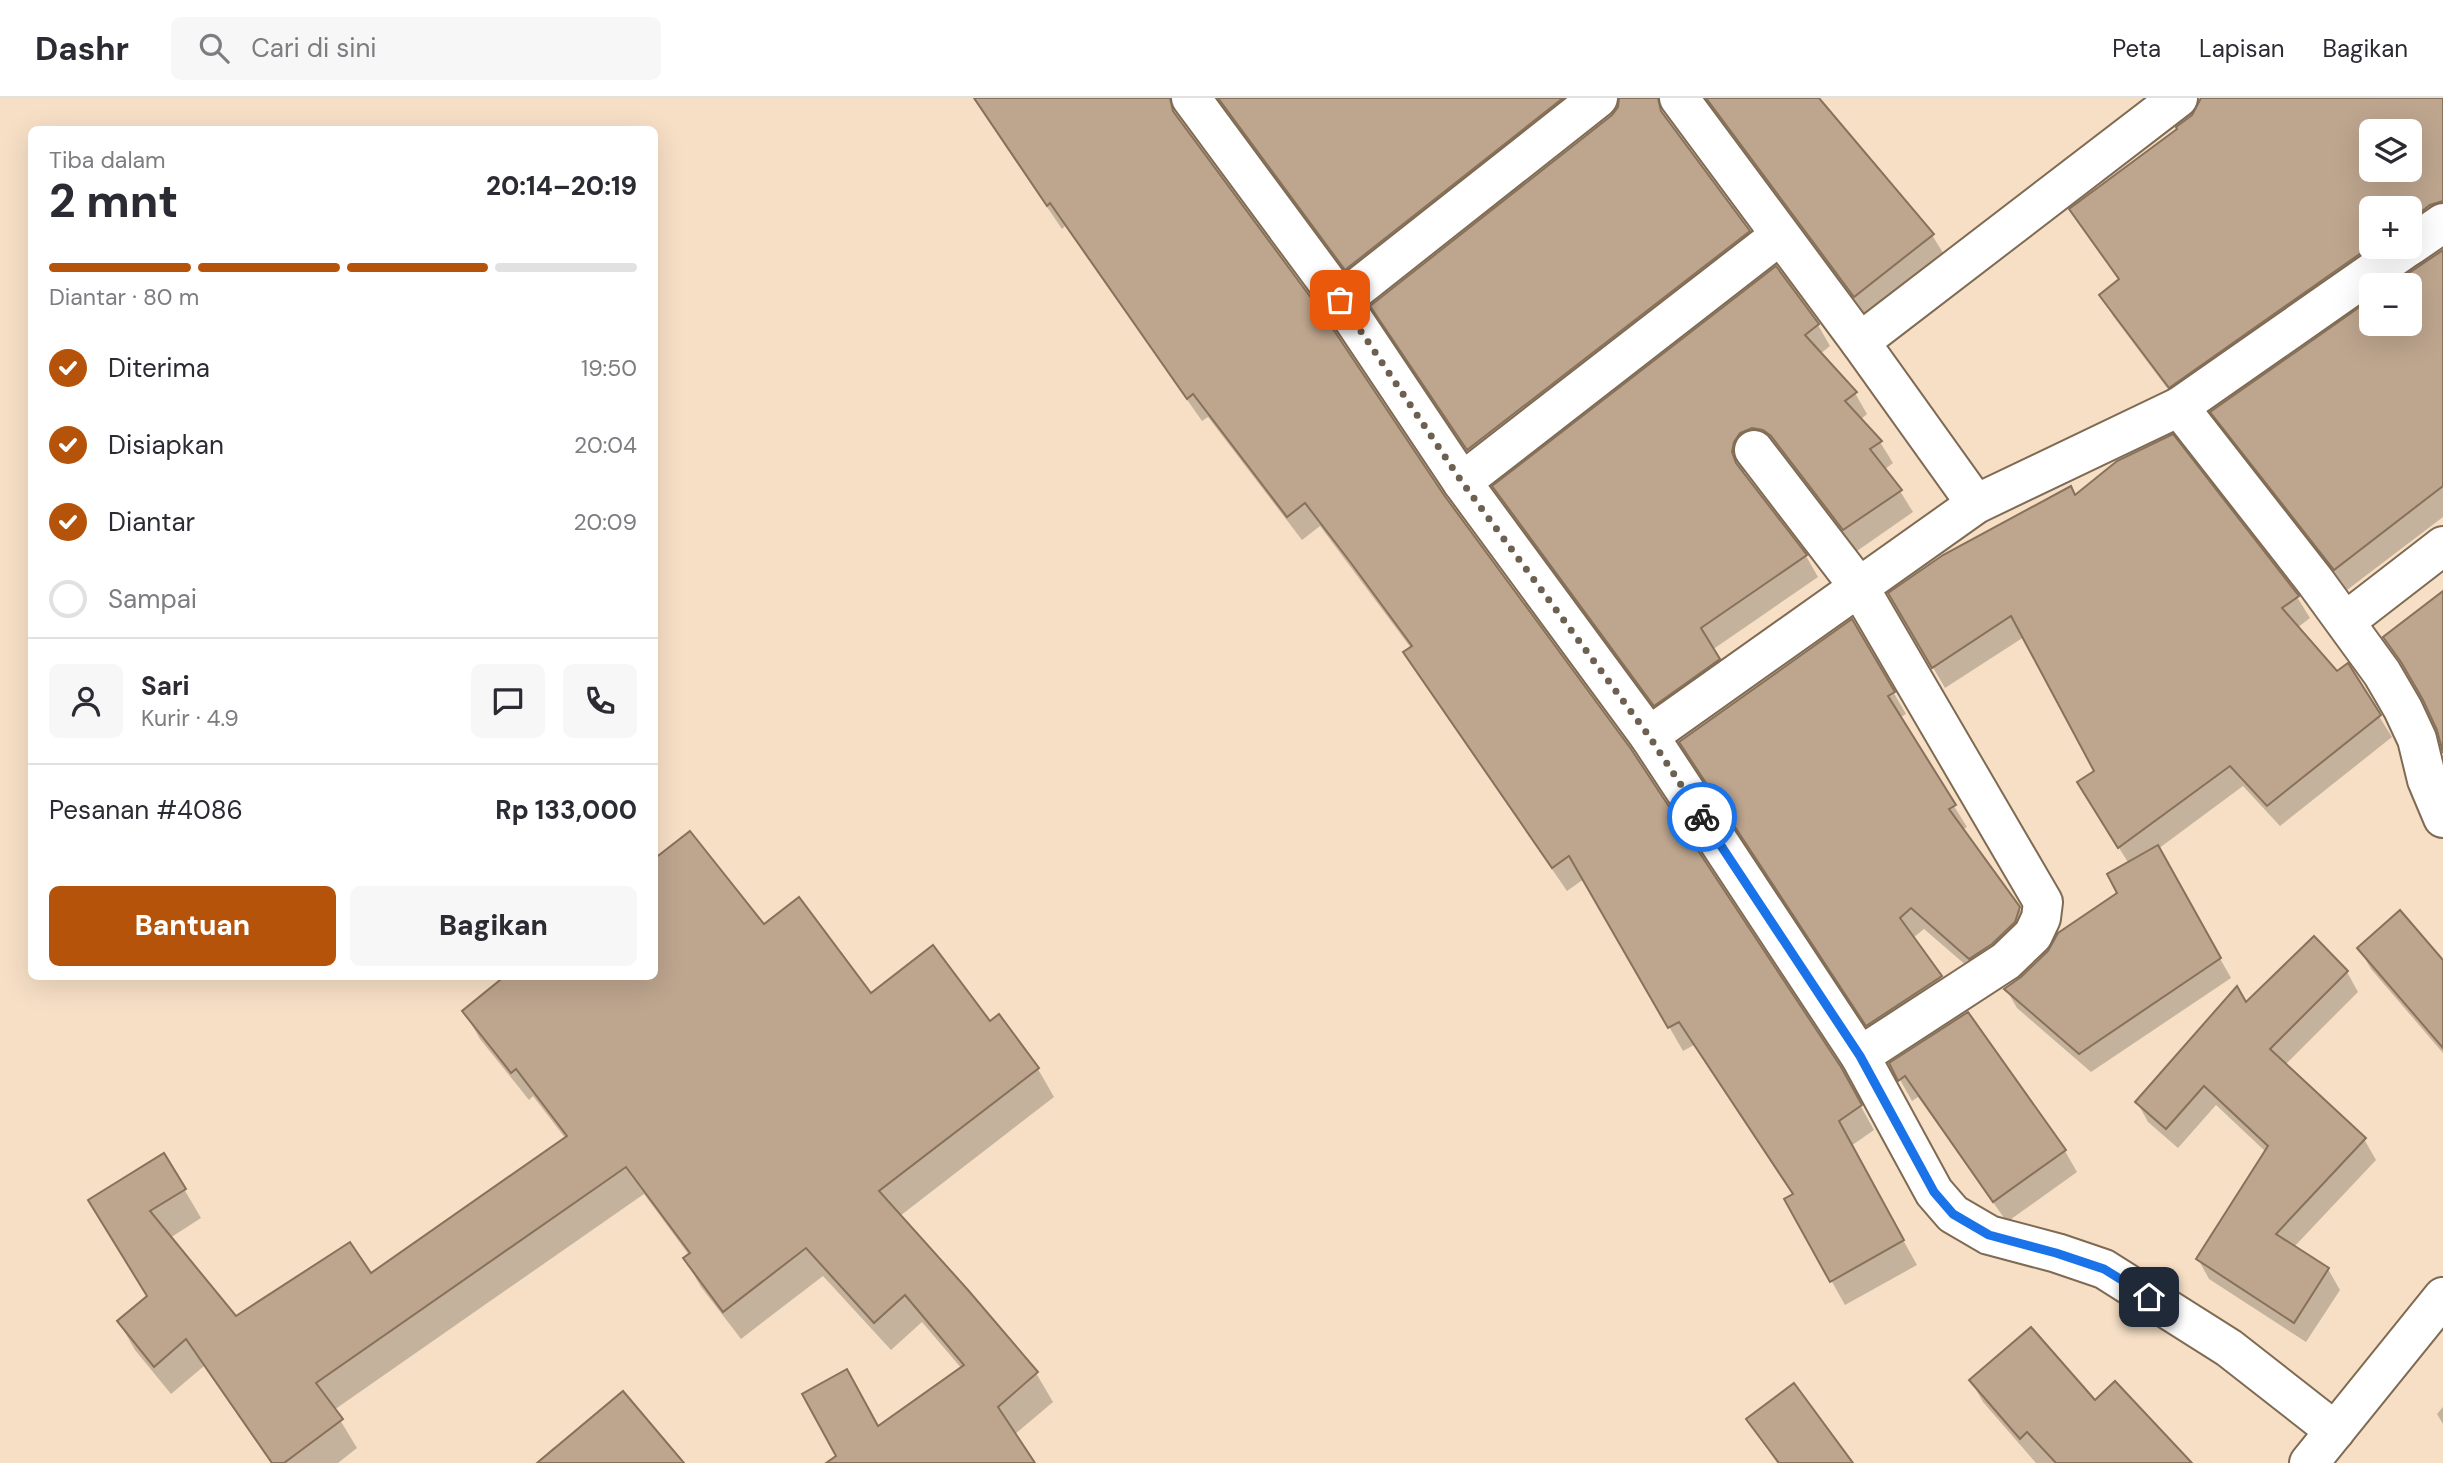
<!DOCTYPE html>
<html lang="id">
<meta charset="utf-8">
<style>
:root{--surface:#fff;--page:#f7f7f7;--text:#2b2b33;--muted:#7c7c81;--line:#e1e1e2;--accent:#b45309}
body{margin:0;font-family:"DM Sans",sans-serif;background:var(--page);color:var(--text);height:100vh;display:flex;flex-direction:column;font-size:26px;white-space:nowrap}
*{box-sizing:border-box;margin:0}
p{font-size:23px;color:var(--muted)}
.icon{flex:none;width:38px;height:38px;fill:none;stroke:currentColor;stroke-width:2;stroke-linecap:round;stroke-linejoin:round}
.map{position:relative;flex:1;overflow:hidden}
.sheet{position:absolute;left:28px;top:28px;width:630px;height:854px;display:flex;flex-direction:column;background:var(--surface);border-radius:10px;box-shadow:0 7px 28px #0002}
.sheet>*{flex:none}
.tools{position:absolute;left:2359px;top:21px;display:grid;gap:14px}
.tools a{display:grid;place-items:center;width:63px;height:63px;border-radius:10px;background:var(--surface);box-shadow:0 7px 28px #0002;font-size:35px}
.pin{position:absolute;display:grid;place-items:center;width:60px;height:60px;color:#fff;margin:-30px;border-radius:14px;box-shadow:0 4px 10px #0006}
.courier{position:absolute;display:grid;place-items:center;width:70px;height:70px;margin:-35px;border:5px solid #1a73e8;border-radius:50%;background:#fff;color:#222;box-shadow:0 2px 9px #0007}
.headline em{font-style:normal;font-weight:800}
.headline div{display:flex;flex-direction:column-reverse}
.headline{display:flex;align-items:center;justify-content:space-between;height:119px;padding:0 21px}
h1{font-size:46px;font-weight:800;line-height:52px}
.bar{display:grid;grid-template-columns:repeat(4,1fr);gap:10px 7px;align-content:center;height:84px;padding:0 21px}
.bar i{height:9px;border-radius:5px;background:var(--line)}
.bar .selected{background:var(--accent)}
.bar p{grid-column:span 4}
.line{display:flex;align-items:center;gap:18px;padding:0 21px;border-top:2px solid var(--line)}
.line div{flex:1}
.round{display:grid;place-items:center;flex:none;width:74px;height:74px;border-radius:10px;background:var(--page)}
ol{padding:0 21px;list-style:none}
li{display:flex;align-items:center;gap:21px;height:77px}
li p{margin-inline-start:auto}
li .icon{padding:7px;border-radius:50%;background:var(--accent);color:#fff;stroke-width:4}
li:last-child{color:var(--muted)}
li i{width:38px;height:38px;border:4px solid var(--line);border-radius:50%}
.primary-button{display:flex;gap:14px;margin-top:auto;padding:14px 21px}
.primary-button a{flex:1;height:80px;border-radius:10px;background:var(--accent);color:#fff;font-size:28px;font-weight:800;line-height:80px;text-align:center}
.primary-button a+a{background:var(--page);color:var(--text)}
header{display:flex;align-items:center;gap:42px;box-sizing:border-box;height:98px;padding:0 35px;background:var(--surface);border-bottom:2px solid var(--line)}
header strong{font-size:33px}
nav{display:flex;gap:38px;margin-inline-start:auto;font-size:24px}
.search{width:490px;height:63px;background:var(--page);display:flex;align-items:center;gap:18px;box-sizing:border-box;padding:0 24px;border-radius:10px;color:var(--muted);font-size:26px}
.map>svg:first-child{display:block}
.shadow{fill:#0003;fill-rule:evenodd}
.building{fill:#bda58e;stroke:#88715b;stroke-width:2;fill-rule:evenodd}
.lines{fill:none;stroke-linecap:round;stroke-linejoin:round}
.minor-casing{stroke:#7f6b53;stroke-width:42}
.minor{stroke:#fff;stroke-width:38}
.done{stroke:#6d6050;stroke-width:7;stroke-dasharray:0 12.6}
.route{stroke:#1a73e8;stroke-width:9}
</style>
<header>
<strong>Dashr</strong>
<div class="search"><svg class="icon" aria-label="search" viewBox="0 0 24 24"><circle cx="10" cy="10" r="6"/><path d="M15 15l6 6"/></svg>Cari di sini</div>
<nav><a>Peta</a><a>Lapisan</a><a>Bagikan</a></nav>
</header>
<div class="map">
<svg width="2443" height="1365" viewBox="0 0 2443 1365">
<rect width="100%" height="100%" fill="#f6dfc5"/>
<!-- shadow -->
<g class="shadow">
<path d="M 973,0 L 1125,0 L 1443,398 L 1854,996 L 1874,1032 L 1851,1048 L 1917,1167 L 1845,1207 L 1786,1102 L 1794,1097 L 1694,947 L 1683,953 L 1584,781 L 1567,793 L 1419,578 L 1405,554 L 1411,550 L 1320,428 L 1302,442 L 1208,319 L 1202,323 L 1065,128 L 1062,131 Z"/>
<path d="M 1220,0 L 1606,0 L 1359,192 L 1232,21 Z"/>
<path d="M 1614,0 L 1654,0 L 1668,24 L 1749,134 L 1761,155 L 1481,372 L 1385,229 L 1613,18 L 1620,8 L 1619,0 Z"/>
<path d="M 1696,0 L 1819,0 L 1932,137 L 1945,158 L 1867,219 L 1711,8 L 1701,1 Z"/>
<path d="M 2205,0 L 2443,0 L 2443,128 L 2182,310 L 2113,218 L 2101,197 L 2119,183 L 2072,111 L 2179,32 L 2193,19 ZM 2371,33 L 2410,33 L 2410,72 L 2371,72 ZM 2371,110 L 2410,110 L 2410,149 L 2371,149 Z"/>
<path d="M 2443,154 L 2443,419 L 2347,492 L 2225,335 L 2213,314 L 2371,204 L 2371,226 L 2410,226 L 2410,187 L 2395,187 Z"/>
<path d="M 1818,227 L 1830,248 L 1820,256 L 1855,295 L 1867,316 L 1860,322 L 1880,344 L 1893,365 L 1884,372 L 1900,393 L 1913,414 L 1857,453 L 1785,360 L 1777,353 L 1745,366 L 1744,377 L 1806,458 L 1818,479 L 1712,552 L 1731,583 L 1667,628 L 1507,410 L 1495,389 Z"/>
<path d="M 2075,400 L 2297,499 L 2310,520 L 2297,530 L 2337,575 L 2347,567 L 2392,639 L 2280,728 L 2243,688 L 2158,751 L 2231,880 L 2091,974 L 2017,910 L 2006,891 L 2022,880 L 2120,795 L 2129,766 L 2092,706 L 2096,674 L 2024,539 L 1945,590 L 1890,496 Z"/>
<path d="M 1852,523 L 1906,616 L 1899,620 L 1967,729 L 1962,732 L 2019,810 L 2032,831 L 1982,881 L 1924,831 L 1913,840 L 1953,900 L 1880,948 L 1693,665 Z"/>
<path d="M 764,828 L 871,897 L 989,925 L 1038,971 L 1054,999 L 900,1118 L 967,1193 L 1036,1275 L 1053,1304 L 1014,1337 L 1033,1365 L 828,1365 L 962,1271 L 922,1224 L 891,1252 L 823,1178 L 741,1241 L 701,1189 L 685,1161 L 689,1157 L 644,1096 L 334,1312 L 357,1350 L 338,1365 L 271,1365 L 204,1268 L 171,1296 L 135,1252 L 119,1224 L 149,1199 L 107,1130 L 164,1057 L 201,1120 L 170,1140 L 236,1220 L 371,1178 L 566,1041 L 533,998 L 529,1002 L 480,941 L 464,913 L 654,878 Z"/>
<path d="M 2359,850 L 2443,865 L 2443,955 L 2371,871 Z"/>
<path d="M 2347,874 L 2358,894 L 2285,967 L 2364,1041 L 2376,1062 L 2294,1149 L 2328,1171 L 2340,1192 L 2306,1244 L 2209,1181 L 2198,1161 L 2266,1054 L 2216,1007 L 2178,1050 L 2148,1024 L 2137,1004 L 2246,907 Z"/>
<path d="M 1891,966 L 2065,1053 L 2077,1074 L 2007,1124 L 1918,999 L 1912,1003 Z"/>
<path d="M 1971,1283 L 2095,1304 L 2190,1365 L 2036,1365 L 1983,1304 Z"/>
<path d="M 2443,1309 L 2443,1326 L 2437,1316 Z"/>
<path d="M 1748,1321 L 1849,1365 L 1777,1365 Z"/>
<path d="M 554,1349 L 556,1352 L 682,1365 L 536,1365 Z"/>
</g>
<!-- building -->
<g class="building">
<path d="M 974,0 L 1170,0 L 1173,13 L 1323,216 L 1444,397 L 1631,651 L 1841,969 L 1862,1007 L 1839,1023 L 1904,1142 L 1830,1184 L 1784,1101 L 1793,1096 L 1679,924 L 1668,930 L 1569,758 L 1552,770 L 1403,554 L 1412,548 L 1351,465 L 1305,405 L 1287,419 L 1193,296 L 1187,301 L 1050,105 L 1047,108 Z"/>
<path d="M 1218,0 L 1563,0 L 1345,172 Z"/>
<path d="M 1619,0 L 1658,0 L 1661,13 L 1750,133 L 1467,352 L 1370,208 L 1612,17 L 1618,9 Z"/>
<path d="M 1706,0 L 1819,0 L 1934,136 L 1854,199 Z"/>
<path d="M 2201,0 L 2443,0 L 2443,103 L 2430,107 L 2410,122 L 2410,110 L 2371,110 L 2371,148 L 2169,290 L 2099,197 L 2119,181 L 2069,111 L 2177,31 L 2176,29 L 2192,17 ZM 2371,33 L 2410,33 L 2410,72 L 2371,72 Z"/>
<path d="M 2443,152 L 2443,388 L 2334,472 L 2210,314 L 2371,201 L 2371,226 L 2410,226 L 2410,187 L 2391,187 Z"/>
<path d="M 1776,168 L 1819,226 L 1805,237 L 1857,294 L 1845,303 L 1882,343 L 1870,351 L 1902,392 L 1843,432 L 1771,338 L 1763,332 L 1752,330 L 1740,335 L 1734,344 L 1732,354 L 1736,365 L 1807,457 L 1701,530 L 1720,561 L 1654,608 L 1492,388 Z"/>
<path d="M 2173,336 L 2299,498 L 2282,510 L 2337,573 L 2348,565 L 2381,617 L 2267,708 L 2230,668 L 2118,750 L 2077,684 L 2094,673 L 2011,518 L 1932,570 L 1888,495 L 1943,457 L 2071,388 L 2075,397 L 2117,363 Z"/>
<path d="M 2443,493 L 2443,655 L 2437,632 L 2423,602 L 2401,564 L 2383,539 Z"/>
<path d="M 1852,521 L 1895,594 L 1888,598 L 1956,707 L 1949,711 L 2020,809 L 2015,824 L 1992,846 L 1969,861 L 1911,810 L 1900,820 L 1942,878 L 1866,928 L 1679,644 Z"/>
<path d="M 690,733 L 764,826 L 799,799 L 871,895 L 933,847 L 990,923 L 999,916 L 1039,970 L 879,1093 L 968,1192 L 1038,1274 L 998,1309 L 1035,1365 L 826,1365 L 836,1358 L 802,1296 L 847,1271 L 878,1328 L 964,1267 L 905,1197 L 874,1225 L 806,1150 L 723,1214 L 683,1160 L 690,1155 L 626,1069 L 316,1285 L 343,1321 L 284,1365 L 272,1365 L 186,1241 L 154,1269 L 117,1223 L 147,1198 L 88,1102 L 164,1055 L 186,1091 L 150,1113 L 236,1218 L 350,1144 L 371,1175 L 567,1038 L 516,971 L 511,975 L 462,913 L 505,878 L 654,878 L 654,761 Z"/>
<path d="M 2158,747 L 2221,860 L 2079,956 L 2004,891 L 2021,879 L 2048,853 L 2058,835 L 2117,795 L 2107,776 Z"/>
<path d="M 2400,812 L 2443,862 L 2443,950 L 2357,850 Z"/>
<path d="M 2314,838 L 2348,873 L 2270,951 L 2366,1040 L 2276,1136 L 2329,1170 L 2294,1225 L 2196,1161 L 2268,1048 L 2204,988 L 2166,1031 L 2135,1004 L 2237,888 L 2246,904 Z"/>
<path d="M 1968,914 L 2066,1052 L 1993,1104 L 1905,978 L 1898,983 L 1889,965 Z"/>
<path d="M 2031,1229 L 2095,1302 L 2115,1283 L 2192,1365 L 2056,1365 L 2027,1334 L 2020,1341 L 1969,1282 Z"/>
<path d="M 1794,1285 L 1853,1365 L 1779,1365 L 1746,1321 Z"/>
<path d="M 623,1293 L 684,1365 L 537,1365 Z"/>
</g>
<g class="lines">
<!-- minor casing -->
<g class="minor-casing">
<g id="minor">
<path d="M 1191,0 L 1341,203 L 1462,384 L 1649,638 L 1860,958 L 2006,863 L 2033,837 L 2041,820 L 2043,804 L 1859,489 L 1754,352"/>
<path d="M 1679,0 L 1860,244 L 1976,406"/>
<path d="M 2410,148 L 2443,125"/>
<path d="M 1341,203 L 1598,0"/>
<path d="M 1860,244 L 2178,0"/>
<path d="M 2179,309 L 2408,149"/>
<path d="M 1462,384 L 1779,138"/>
<path d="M 2346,523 L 2443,448"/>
<path d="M 1649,638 L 1976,406 L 2179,309 L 2315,483 L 2382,575 L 2403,611 L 2417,641 L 2427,682 L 2443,720"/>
<path d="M 1860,958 L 1934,1094 L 1953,1116 L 1989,1137 L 2057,1155 L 2104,1171 L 2229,1250 L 2335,1333"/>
<path d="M 2309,1365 L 2443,1199"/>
</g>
</g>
<!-- minor -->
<use href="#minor" class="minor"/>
</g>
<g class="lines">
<!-- done -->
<path class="done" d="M 1340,202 L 1462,384 L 1649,638 L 1702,719"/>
<!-- route -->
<path class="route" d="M 1702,719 L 1860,958 L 1934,1094 L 1953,1116 L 1989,1137 L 2056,1155 L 2104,1171 L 2149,1199"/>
</g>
</svg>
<div class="tools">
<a><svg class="icon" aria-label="layers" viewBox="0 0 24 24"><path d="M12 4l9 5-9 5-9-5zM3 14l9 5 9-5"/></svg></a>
<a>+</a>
<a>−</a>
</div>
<div class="pin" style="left:1340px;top:202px;background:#ea580c"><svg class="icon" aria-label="bag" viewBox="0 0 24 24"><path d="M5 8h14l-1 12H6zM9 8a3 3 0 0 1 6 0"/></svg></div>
<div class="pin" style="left:2149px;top:1199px;background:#1f2937"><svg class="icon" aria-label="home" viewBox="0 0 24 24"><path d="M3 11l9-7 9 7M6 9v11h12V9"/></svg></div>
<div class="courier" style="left:1702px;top:719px"><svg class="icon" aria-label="bike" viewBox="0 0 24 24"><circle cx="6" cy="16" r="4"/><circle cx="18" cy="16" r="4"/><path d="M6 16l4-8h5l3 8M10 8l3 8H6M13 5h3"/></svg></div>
<section class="sheet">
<div class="headline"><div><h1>2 mnt</h1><p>Tiba dalam</p></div><em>20:14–20:19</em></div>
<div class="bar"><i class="selected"></i><i class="selected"></i><i class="selected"></i><i></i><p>Diantar · 80 m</p></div>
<ol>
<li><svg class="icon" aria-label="check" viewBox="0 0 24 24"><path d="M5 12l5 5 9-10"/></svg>Diterima<p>19:50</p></li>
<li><svg class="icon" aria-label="check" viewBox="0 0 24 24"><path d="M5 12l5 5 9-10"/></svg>Disiapkan<p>20:04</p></li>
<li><svg class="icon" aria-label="check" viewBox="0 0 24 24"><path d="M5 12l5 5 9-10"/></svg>Diantar<p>20:09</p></li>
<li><i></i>Sampai</li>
</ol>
<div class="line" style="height:126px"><a class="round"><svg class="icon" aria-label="person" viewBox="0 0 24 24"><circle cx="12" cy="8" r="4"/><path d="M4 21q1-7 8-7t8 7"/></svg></a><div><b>Sari</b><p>Kurir · 4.9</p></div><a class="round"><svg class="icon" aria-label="chat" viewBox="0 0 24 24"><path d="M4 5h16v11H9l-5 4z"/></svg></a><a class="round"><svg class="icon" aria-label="phone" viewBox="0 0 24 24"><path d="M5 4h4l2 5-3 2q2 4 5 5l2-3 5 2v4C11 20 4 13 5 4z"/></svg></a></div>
<div class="line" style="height:91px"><div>Pesanan #4086</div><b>Rp 133,000</b></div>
<div class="primary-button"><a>Bantuan</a><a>Bagikan</a></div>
</section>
</div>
